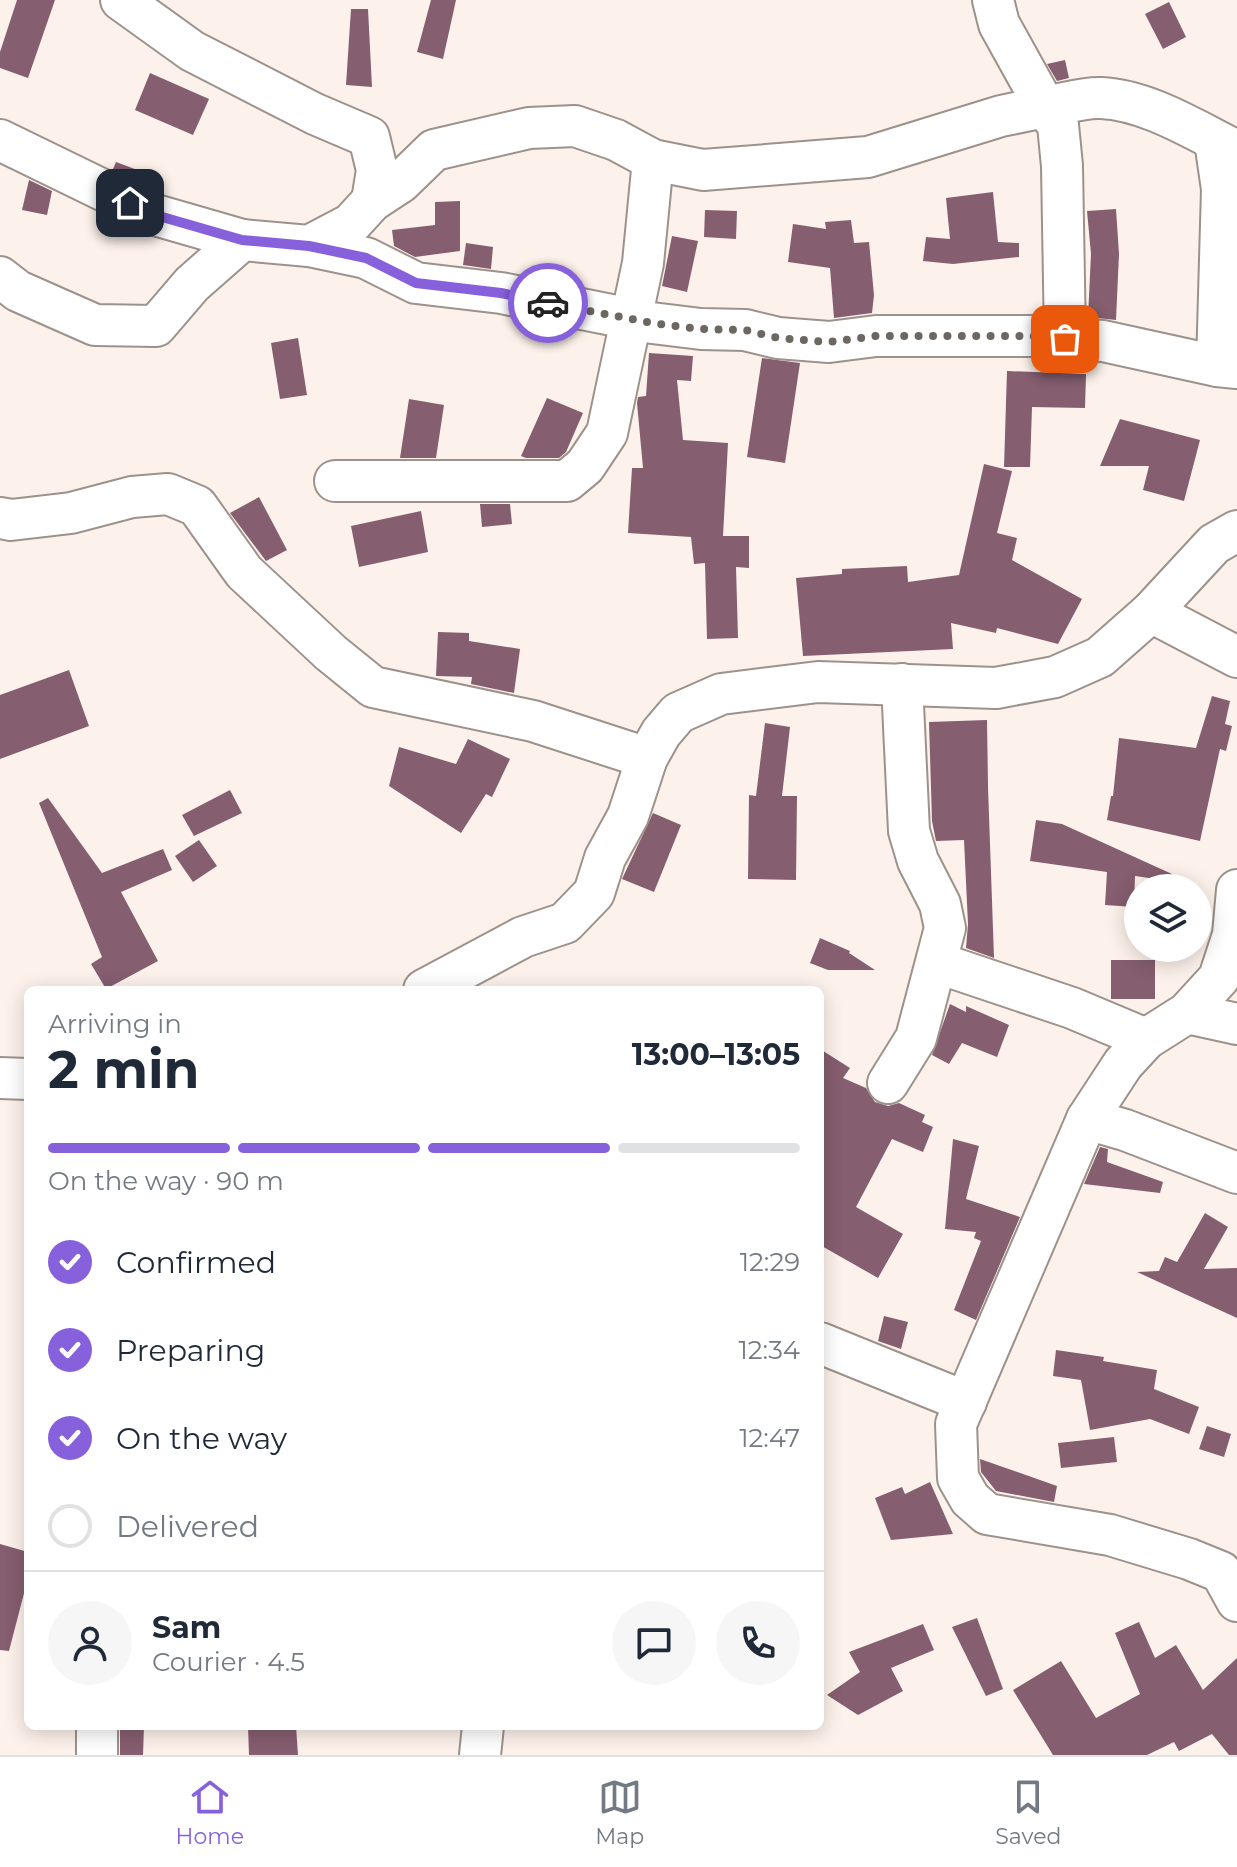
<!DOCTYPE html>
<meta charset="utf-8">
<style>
:root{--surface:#fff;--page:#f6f6f7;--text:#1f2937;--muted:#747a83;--line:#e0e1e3;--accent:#8761dc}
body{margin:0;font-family:Montserrat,sans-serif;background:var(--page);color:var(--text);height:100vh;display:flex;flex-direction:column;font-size:30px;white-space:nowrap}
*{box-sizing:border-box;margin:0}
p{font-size:26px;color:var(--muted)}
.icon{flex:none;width:44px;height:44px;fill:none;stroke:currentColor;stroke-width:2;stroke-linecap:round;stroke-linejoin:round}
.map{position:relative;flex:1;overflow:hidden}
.details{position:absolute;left:24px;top:986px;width:800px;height:744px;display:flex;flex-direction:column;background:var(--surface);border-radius:12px;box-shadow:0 4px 20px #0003}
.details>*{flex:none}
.tools{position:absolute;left:1124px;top:874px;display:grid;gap:16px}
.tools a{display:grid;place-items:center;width:88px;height:88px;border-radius:50%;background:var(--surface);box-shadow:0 4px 20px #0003;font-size:40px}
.pin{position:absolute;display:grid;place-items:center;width:68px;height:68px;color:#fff;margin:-34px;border-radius:16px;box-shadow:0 4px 12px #0006}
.courier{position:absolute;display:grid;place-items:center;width:80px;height:80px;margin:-40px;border:6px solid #8761dc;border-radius:50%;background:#fff;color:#222;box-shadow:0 2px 10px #0007}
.summary em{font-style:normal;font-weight:700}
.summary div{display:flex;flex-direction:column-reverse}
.summary{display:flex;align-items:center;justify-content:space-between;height:136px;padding:0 24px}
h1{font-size:52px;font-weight:700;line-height:60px}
.bar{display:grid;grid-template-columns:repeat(4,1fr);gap:12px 8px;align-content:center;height:96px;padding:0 24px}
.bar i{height:10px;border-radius:6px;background:var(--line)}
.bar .active{background:var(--accent)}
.bar p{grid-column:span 4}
.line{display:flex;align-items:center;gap:20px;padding:0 24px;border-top:2px solid var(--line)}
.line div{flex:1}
.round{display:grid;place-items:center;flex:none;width:84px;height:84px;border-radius:42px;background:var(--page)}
ol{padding:0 24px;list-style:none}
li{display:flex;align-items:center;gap:24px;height:88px}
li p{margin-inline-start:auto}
li .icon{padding:8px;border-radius:50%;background:var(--accent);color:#fff;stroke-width:4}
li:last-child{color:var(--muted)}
li i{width:44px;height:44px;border:4px solid var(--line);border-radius:50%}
.tab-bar{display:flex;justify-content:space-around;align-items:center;height:112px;border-top:2px solid var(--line);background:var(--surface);font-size:22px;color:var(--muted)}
.tab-bar a{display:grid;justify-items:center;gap:4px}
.tab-bar .active{color:var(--accent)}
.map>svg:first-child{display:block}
.building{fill:#855e70}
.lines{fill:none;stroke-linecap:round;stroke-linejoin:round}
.minor-casing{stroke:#9c928b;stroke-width:44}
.minor{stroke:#fff;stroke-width:40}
.done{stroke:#6d6762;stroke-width:8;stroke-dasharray:0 14.4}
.route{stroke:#8761dc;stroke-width:10}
</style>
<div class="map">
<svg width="1237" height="1755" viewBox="0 0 1237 1755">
<rect width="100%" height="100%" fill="#fdf2eb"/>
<!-- building -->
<g class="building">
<path d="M 17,0 L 55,0 L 28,78 L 0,68 L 0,52 Z"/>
<path d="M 431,0 L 456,0 L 443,59 L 417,52 Z"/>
<path d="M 1169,2 L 1186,37 L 1163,49 L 1145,14 Z"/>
<path d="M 351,9 L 368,9 L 372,87 L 346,85 Z"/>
<path d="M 1065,60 L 1069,78 L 1057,81 L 1047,64 Z"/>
<path d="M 150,73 L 209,99 L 193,135 L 135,110 Z"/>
<path d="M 116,162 L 159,178 L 154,190 L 113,169 Z"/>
<path d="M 29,180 L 52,191 L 47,215 L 22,210 Z"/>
<path d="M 993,192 L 998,242 L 1019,243 L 1019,257 L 953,264 L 923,261 L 926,237 L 950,239 L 946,198 Z"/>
<path d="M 460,201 L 460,251 L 415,257 L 394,246 L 392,230 L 435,225 L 435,202 Z"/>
<path d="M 1116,209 L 1119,254 L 1116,320 L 1088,317 L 1091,254 L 1087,211 Z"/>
<path d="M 705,210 L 737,211 L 736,239 L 704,237 Z"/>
<path d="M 851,220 L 854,243 L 869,242 L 874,295 L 872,313 L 834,318 L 830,268 L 788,262 L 793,224 L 826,229 L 825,222 Z"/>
<path d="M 672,236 L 698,241 L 687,292 L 662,286 Z"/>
<path d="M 466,243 L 493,247 L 491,269 L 463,265 Z"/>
<path d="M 298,338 L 307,395 L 280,399 L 271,343 Z"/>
<path d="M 649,353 L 693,356 L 691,381 L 677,380 L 683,440 L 728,443 L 723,536 L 749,536 L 749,568 L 736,567 L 738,638 L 707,639 L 705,563 L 694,564 L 691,537 L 628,533 L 632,468 L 643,468 L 637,403 L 638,397 L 646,396 Z"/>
<path d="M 762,358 L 800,363 L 785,463 L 747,457 Z"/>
<path d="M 1007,371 L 1086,374 L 1085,408 L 1032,407 L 1030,467 L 1004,467 Z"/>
<path d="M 547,398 L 583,413 L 566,452 L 559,458 L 526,458 L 521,456 Z"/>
<path d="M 409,399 L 444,405 L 436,458 L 400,458 Z"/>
<path d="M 1120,419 L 1200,440 L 1184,501 L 1143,490 L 1149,466 L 1100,466 Z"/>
<path d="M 984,464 L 1012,471 L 997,533 L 1017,538 L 1012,560 L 1082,599 L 1058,644 L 997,628 L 996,633 L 951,623 L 953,649 L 803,656 L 796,578 L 842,574 L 842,569 L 907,566 L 908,582 L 959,575 Z"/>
<path d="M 259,497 L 287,550 L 266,561 L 230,513 Z"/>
<path d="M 480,504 L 510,504 L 512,524 L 482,527 Z"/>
<path d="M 421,511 L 428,552 L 359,567 L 351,526 Z"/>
<path d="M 438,632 L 469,633 L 469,641 L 520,649 L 514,693 L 471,684 L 472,677 L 436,676 Z"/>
<path d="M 69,670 L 89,726 L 0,759 L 0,695 Z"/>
<path d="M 1212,696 L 1230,701 L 1225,724 L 1232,726 L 1226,751 L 1220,749 L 1200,841 L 1107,820 L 1111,796 L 1113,796 L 1119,738 L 1196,748 Z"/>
<path d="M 987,720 L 988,787 L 994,958 L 966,948 L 968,924 L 964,840 L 936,841 L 932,821 L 929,722 Z"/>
<path d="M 765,723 L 790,727 L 782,796 L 797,796 L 796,880 L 748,879 L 749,795 L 756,796 Z"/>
<path d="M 468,739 L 510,759 L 492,797 L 486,794 L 461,833 L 389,786 L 399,747 L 456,764 Z"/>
<path d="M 230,790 L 242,813 L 194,836 L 182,815 Z"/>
<path d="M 48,798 L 102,873 L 163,849 L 172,870 L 121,892 L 158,961 L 106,989 L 91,964 L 102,957 L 39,803 Z"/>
<path d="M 653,813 L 681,825 L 654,892 L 622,879 Z"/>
<path d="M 1036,820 L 1062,824 L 1172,874 L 1170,881 L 1135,876 L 1134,907 L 1105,905 L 1107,872 L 1030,861 Z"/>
<path d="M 199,840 L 217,866 L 193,882 L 175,856 Z"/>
<path d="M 820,938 L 850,951 L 849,953 L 875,970 L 828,970 L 810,963 Z"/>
<rect x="1111" y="960" width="44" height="39"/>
<path d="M 950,1004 L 966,1012 L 966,1006 L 1009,1025 L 997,1057 L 962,1043 L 949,1064 L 932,1055 Z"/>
<path d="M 820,1049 L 850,1068 L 843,1078 L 866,1088 L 875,1102 L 888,1106 L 899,1103 L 925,1115 L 922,1122 L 933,1127 L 923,1152 L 892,1139 L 856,1207 L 903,1234 L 878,1278 L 820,1245 Z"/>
<path d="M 953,1139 L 979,1146 L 966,1199 L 1020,1217 L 976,1320 L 954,1310 L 981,1241 L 974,1238 L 976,1232 L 945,1229 Z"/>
<path d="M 1100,1147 L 1108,1149 L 1107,1162 L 1163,1182 L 1160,1193 L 1084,1184 Z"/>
<path d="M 1205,1213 L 1228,1227 L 1204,1269 L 1237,1268 L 1237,1318 L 1137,1272 L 1159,1271 L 1165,1257 L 1177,1262 Z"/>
<path d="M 884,1316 L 908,1322 L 901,1349 L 878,1341 Z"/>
<path d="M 1056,1350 L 1104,1357 L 1103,1361 L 1157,1370 L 1154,1389 L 1199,1407 L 1189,1434 L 1150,1419 L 1090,1430 L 1081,1380 L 1053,1376 Z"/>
<path d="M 1207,1426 L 1231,1434 L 1224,1457 L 1199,1449 Z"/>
<path d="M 1114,1437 L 1117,1462 L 1061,1468 L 1058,1443 Z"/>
<path d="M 980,1459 L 1057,1486 L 1054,1502 L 996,1491 L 981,1472 Z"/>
<path d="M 930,1482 L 953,1534 L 891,1540 L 875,1498 L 902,1487 L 905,1494 Z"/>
<path d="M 0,1544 L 28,1552 L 28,1578 L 9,1651 L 0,1650 Z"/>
<path d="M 977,1618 L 1003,1689 L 986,1696 L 952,1627 Z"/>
<path d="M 1139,1622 L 1155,1658 L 1176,1645 L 1203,1690 L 1237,1658 L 1237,1755 L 1229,1755 L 1212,1734 L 1179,1751 L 1174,1742 L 1147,1755 L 1053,1755 L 1013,1690 L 1061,1661 L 1096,1718 L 1140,1694 L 1115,1633 Z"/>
<path d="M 923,1624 L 934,1650 L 891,1668 L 903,1691 L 858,1715 L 827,1695 L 860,1672 L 849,1652 Z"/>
<path d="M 120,1726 L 144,1726 L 143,1755 L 120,1755 Z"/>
<path d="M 248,1726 L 296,1726 L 298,1755 L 249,1755 Z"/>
</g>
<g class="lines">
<!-- minor casing -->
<g class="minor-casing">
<g id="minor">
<path d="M 121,0 L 192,51 L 315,114 L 369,137 L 377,170 L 372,201"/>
<path d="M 993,0 L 999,24 L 1045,107 C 1063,104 1084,97 1101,98 C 1148,100 1196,131 1237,151"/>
<path d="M 0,140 L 152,214 L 242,240"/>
<path d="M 1215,141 L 1222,189 L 1217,366"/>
<path d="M 309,246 L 366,258 L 416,283 L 501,293 L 652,323 L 701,329 L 745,330 L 778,338 L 829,342 L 876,336 L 1032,336 L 1103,341 L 1217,366 L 1237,368"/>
<path d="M 0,277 L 18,291 L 95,325 L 156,326 L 192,284 L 242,240 L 309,246 L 351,224 L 372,201 L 401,182 L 434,150 L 529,128 L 575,126 L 616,140 L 653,160 L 703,170 L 868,157 L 1001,116 L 1045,107 L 1058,125 L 1062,166 L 1065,339"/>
<path d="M 335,481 L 567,481 L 585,466 L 607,433 L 643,263 L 653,160"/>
<path d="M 0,518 L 11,520 L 71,513 L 132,497 L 168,494 L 197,506 L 244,572 L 331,653 L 373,687 L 533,721 L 647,758"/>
<path d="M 1151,612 L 1237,657"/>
<path d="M 1237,890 L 1233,935 L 1219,978 L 1187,1013 L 1146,1039 L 1123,1064 L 1087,1119 L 956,1424 L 958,1478 L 970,1499 L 987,1514 L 1110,1535 L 1189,1559 L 1221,1572 L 1237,1601"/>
<path d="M 938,963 L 1072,1008 L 1146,1039"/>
<path d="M 424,990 L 523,937 L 565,923 L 594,893 L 605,858 L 628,816 L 647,758 L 661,733 L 678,713 L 721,694 L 818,682 L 996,688 L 1055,677 L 1100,657 L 1151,612 L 1214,544 L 1237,531"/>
<path d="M 1187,1013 L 1237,1024"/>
<path d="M 0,1078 L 28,1079"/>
<path d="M 888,1083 L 916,1038 L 945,928 L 940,904 L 918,861 L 909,831 L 902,684"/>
<path d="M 1087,1119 L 1125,1130 L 1237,1173"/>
<path d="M 820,1343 L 966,1402"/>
<path d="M 97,1726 L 97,1755"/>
<path d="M 480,1755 L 483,1726"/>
</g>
</g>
<!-- minor -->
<use href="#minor" class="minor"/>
</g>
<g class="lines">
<!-- done -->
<path class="done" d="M 548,303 L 652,323 L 701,329 L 745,330 L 778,338 L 829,342 L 876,336 L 1032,336 L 1065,339"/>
<!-- route -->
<path class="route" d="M 130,203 L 152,214 L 242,240 L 309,246 L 366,258 L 416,283 L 501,293 L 548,303"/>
</g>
</svg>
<div class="tools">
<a><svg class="icon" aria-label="layers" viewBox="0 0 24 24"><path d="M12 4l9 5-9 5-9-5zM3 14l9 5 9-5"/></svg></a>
</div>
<div class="pin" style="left:1065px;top:339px;background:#ea580c"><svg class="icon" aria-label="bag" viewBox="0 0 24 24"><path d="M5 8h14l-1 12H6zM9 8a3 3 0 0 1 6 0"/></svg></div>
<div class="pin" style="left:130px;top:203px;background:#1f2937"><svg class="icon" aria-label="home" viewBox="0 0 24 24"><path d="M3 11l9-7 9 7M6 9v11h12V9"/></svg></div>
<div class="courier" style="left:548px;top:303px"><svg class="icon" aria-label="car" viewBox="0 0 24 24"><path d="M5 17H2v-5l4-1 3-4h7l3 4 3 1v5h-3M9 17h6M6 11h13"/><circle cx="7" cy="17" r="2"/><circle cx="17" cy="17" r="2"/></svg></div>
<section class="details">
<div class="summary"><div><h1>2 min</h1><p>Arriving in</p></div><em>13:00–13:05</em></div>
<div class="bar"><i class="active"></i><i class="active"></i><i class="active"></i><i></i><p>On the way · 90 m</p></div>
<ol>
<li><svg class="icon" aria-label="check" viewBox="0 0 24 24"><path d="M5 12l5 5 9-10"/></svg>Confirmed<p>12:29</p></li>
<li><svg class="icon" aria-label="check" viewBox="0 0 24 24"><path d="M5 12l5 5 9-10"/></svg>Preparing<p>12:34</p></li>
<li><svg class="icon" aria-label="check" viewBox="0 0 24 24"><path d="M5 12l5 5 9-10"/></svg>On the way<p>12:47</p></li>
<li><i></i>Delivered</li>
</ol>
<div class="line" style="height:144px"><a class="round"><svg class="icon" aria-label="person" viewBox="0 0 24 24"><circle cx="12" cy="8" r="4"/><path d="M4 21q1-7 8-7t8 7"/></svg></a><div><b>Sam</b><p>Courier · 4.5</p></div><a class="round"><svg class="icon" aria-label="chat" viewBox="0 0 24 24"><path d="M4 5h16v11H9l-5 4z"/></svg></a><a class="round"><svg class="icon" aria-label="phone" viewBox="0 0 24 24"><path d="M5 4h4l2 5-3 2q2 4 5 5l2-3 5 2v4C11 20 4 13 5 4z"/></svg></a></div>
</section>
</div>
<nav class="tab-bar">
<a class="active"><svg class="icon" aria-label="home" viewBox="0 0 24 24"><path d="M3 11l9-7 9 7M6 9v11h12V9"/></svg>Home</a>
<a><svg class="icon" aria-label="map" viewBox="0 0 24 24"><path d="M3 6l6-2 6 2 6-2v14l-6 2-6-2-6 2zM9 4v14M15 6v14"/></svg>Map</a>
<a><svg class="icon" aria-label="saved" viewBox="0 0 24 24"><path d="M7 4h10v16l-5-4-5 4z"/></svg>Saved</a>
</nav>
